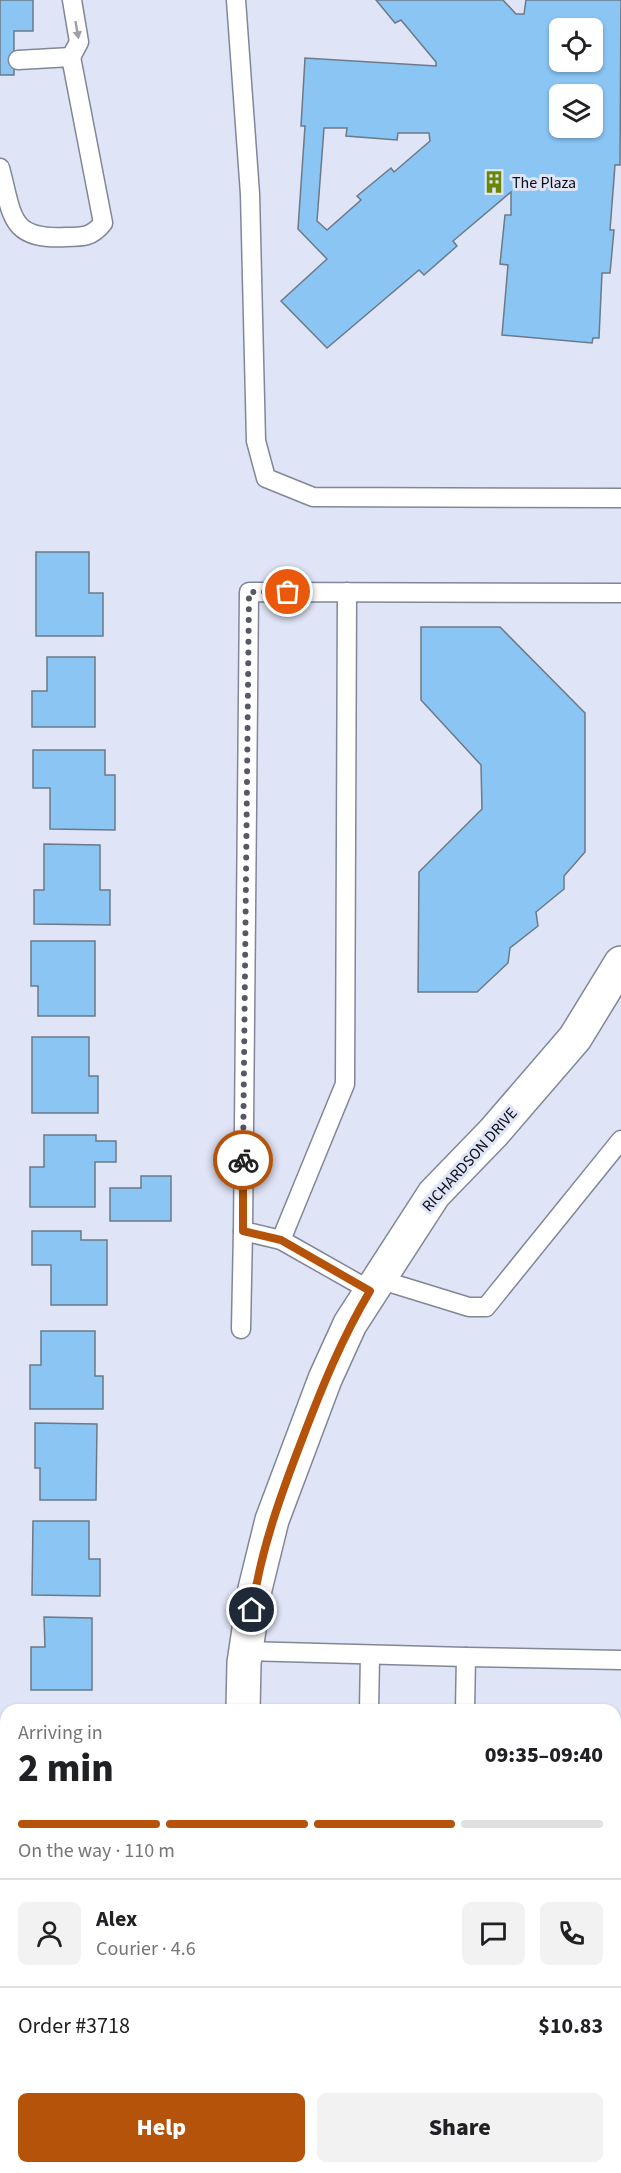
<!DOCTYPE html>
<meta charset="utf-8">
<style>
:root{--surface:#fff;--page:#f2f2f2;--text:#202124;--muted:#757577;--line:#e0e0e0;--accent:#b45309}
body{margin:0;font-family:"Source Sans 3",sans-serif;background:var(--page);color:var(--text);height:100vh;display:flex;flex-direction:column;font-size:22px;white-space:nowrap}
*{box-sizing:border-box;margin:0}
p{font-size:20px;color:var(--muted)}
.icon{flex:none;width:33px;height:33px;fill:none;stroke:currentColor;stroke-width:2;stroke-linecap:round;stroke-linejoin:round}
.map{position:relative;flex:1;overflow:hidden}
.side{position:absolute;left:0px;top:1704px;width:621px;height:470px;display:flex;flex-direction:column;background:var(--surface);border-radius:18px 18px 0 0;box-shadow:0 2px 4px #0004}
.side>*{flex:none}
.controls{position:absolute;left:549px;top:18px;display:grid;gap:12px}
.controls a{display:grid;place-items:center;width:54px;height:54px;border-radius:9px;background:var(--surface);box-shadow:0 2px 4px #0004;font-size:30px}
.pin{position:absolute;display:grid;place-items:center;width:51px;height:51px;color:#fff;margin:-26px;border:3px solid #fff;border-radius:50%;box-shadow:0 2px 6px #0007}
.courier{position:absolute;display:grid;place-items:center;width:60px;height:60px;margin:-30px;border:4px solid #b45309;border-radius:50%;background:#fff;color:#222;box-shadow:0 2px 8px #0007}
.summary em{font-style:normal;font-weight:800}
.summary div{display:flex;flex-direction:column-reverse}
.summary{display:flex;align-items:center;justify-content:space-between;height:102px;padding:0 18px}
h1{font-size:39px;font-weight:800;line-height:45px}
.bar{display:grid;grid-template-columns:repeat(4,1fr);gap:9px 6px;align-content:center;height:72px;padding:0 18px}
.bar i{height:8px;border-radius:4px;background:var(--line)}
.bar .active{background:var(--accent)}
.bar p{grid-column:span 4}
.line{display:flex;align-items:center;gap:15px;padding:0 18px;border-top:2px solid var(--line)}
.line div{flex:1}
.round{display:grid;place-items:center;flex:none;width:63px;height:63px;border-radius:9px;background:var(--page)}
.cta{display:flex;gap:12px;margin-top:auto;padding:12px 18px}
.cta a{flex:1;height:69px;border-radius:9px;background:var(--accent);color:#fff;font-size:24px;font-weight:800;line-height:69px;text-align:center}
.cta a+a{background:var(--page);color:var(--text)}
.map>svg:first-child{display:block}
.building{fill:#8ac5f4;stroke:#6b7a86;stroke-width:1.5;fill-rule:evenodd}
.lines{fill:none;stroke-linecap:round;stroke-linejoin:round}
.service-casing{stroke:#828797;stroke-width:21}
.tertiary-casing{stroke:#828797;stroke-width:36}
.service{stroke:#fff;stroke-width:18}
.tertiary{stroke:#fff;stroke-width:33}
.oneway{fill:#9e9fa1}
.done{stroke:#565963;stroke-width:6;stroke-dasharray:0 10.8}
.route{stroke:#b45309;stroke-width:8}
.labels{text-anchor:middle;stroke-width:6;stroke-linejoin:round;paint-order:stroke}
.poi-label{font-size:16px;fill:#0d0e14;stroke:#dfe4f6;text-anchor:start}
.street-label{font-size:16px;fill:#0d0e14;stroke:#dfe4f6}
</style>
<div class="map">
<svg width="621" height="2173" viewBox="0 0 621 2173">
<rect width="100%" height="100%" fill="#dfe4f6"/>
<!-- building -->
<g class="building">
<path d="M 0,0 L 33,0 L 33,31 L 14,31 L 14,75 L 0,75 Z"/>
<path d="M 376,0 L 503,0 L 516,14 L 524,14 L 526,0 L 621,0 L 620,165 L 615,165 L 610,230 L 614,230 L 610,273 L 602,273 L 599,338 L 593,338 L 592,343 L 502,335 L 508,265 L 500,264 L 505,215 L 511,215 L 511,192 L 453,241 L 457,246 L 424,275 L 419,270 L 327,348 L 281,301 L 327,259 L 298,229 L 305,126 L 301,126 L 305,58 L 436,66 L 436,62 L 401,20 L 395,23 ZM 560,28 L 592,28 L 592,62 L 560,62 ZM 560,94 L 592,94 L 592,128 L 560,128 ZM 324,128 L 347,128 L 346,136 L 397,140 L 398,133 L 429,133 L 430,141 L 394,172 L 391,168 L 357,196 L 361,200 L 327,230 L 317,221 Z"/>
<path d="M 36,552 L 89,552 L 89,593 L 103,593 L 103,636 L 36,636 Z"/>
<path d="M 421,627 L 500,627 L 585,713 L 585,852 L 564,876 L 564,889 L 536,912 L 538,926 L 510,948 L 508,963 L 477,992 L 418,992 L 419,872 L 482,809 L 481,765 L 421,700 Z"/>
<path d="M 47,657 L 95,657 L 95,727 L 32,727 L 32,691 L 47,691 Z"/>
<path d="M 33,750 L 105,750 L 105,775 L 115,775 L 115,830 L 50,829 L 50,788 L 33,788 Z"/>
<path d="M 44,844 L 100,845 L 100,890 L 110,890 L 110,925 L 34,924 L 34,890 L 44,890 Z"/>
<path d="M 31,941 L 95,941 L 95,1016 L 38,1016 L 38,986 L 31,986 Z"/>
<path d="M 32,1037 L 89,1037 L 89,1076 L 98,1076 L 98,1113 L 32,1113 Z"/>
<path d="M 44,1135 L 96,1135 L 96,1141 L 116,1141 L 116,1162 L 95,1162 L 95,1207 L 30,1207 L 30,1167 L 44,1167 Z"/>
<path d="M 141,1176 L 171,1176 L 171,1221 L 110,1221 L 110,1188 L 141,1188 Z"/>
<path d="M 32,1231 L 81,1231 L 81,1240 L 107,1240 L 107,1305 L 51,1305 L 51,1265 L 32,1265 Z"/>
<path d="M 41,1331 L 95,1331 L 95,1376 L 103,1376 L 103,1409 L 30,1409 L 30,1365 L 41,1365 Z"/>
<path d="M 35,1423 L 97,1424 L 96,1500 L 40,1500 L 40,1468 L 35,1468 Z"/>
<path d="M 33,1521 L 89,1521 L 89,1559 L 100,1559 L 100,1596 L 32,1595 Z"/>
<path d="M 44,1617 L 92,1618 L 92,1690 L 31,1690 L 31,1647 L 45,1647 Z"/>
<rect x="615" y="1855" width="6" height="232"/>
<rect x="28" y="2168" width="79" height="5"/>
</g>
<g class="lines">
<!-- service casing -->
<g class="service-casing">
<g id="service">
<path d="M 236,0 L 250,194 L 256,441 L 266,478 L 313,497 L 621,498"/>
<path d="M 71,57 L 79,42 L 72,0"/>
<path d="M 0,168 C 13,215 8,240 66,237 C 83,237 92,237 103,223 L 71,57 L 18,60"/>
<path d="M 281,1240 L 345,1084 L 347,592"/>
<path d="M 378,1279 L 469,1307 L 486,1307 L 621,1140"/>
<path d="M 371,1291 L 281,1240 L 243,1231 L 249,592 L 621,593"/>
<path d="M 241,1329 L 243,1231"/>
<path d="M 246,1651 L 466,1657"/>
<path d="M 369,1710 L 370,1656"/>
<path d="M 465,1710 L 466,1657 L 621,1660"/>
<path d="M 615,1757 L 621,1757"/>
<path d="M 364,2173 L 364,2168"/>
<path d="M 457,2173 L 457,2168"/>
</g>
</g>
<!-- tertiary casing -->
<g class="tertiary-casing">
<g id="tertiary">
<path d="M 243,1710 L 244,1663 L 255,1589 L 272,1520 L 325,1379 L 350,1324 L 434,1194 L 494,1132 L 575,1038 L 621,963"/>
<path d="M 238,2173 L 238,2168"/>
</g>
</g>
<!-- service -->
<use href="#service" class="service"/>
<!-- tertiary -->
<use href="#tertiary" class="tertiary"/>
</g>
<!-- one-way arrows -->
<defs><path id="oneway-solid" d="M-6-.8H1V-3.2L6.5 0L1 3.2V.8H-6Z" transform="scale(1.5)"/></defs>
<use class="oneway" href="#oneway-solid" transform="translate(77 30) rotate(80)"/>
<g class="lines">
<!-- done -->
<path class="done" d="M 243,1160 L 249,592 L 288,592"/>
<!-- route -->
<path class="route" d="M 243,1160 L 243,1231 L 281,1240 L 370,1291 C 342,1338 322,1387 303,1437 C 281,1494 261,1549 252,1610"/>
</g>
<!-- icons -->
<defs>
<g id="building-bare" transform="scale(1.8)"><path d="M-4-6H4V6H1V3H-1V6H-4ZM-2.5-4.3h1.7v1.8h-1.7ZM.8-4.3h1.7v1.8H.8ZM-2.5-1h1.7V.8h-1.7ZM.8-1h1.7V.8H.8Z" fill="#688802" stroke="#dfe4f6" stroke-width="2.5" paint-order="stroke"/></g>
</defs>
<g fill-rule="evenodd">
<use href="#building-bare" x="494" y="182"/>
</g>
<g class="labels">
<!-- poi labels -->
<g class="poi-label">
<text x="512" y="188">The Plaza</text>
</g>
<!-- street labels -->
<g class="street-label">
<text transform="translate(469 1159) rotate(-48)" y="6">RICHARDSON DRIVE</text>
</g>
</g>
</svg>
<div class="controls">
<a><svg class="icon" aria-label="locate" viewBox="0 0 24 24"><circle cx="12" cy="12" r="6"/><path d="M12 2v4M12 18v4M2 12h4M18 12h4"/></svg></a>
<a><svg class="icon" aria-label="layers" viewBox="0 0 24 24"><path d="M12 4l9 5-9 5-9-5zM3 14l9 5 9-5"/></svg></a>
</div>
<div class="pin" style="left:288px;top:592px;background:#ea580c"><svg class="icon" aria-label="bag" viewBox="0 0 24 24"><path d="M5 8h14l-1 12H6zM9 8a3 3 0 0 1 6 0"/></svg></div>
<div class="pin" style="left:252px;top:1610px;background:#1f2937"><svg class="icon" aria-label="home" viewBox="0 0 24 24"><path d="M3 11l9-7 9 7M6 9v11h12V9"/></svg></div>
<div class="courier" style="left:243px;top:1160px"><svg class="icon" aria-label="bike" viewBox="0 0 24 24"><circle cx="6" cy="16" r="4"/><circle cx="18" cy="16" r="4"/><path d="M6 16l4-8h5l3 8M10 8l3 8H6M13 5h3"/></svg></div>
<section class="side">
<div class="summary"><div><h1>2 min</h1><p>Arriving in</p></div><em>09:35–09:40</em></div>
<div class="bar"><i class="active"></i><i class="active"></i><i class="active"></i><i></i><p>On the way · 110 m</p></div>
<div class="line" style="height:108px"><a class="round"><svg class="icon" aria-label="person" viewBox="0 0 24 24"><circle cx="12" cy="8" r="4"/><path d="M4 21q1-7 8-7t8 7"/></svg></a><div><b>Alex</b><p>Courier · 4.6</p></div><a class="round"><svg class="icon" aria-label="chat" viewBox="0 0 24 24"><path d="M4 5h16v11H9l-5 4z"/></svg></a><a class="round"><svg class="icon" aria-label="phone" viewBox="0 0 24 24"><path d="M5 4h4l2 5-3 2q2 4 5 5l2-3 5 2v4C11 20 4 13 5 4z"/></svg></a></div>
<div class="line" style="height:78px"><div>Order #3718</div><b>$10.83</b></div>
<div class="cta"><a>Help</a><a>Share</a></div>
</section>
</div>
